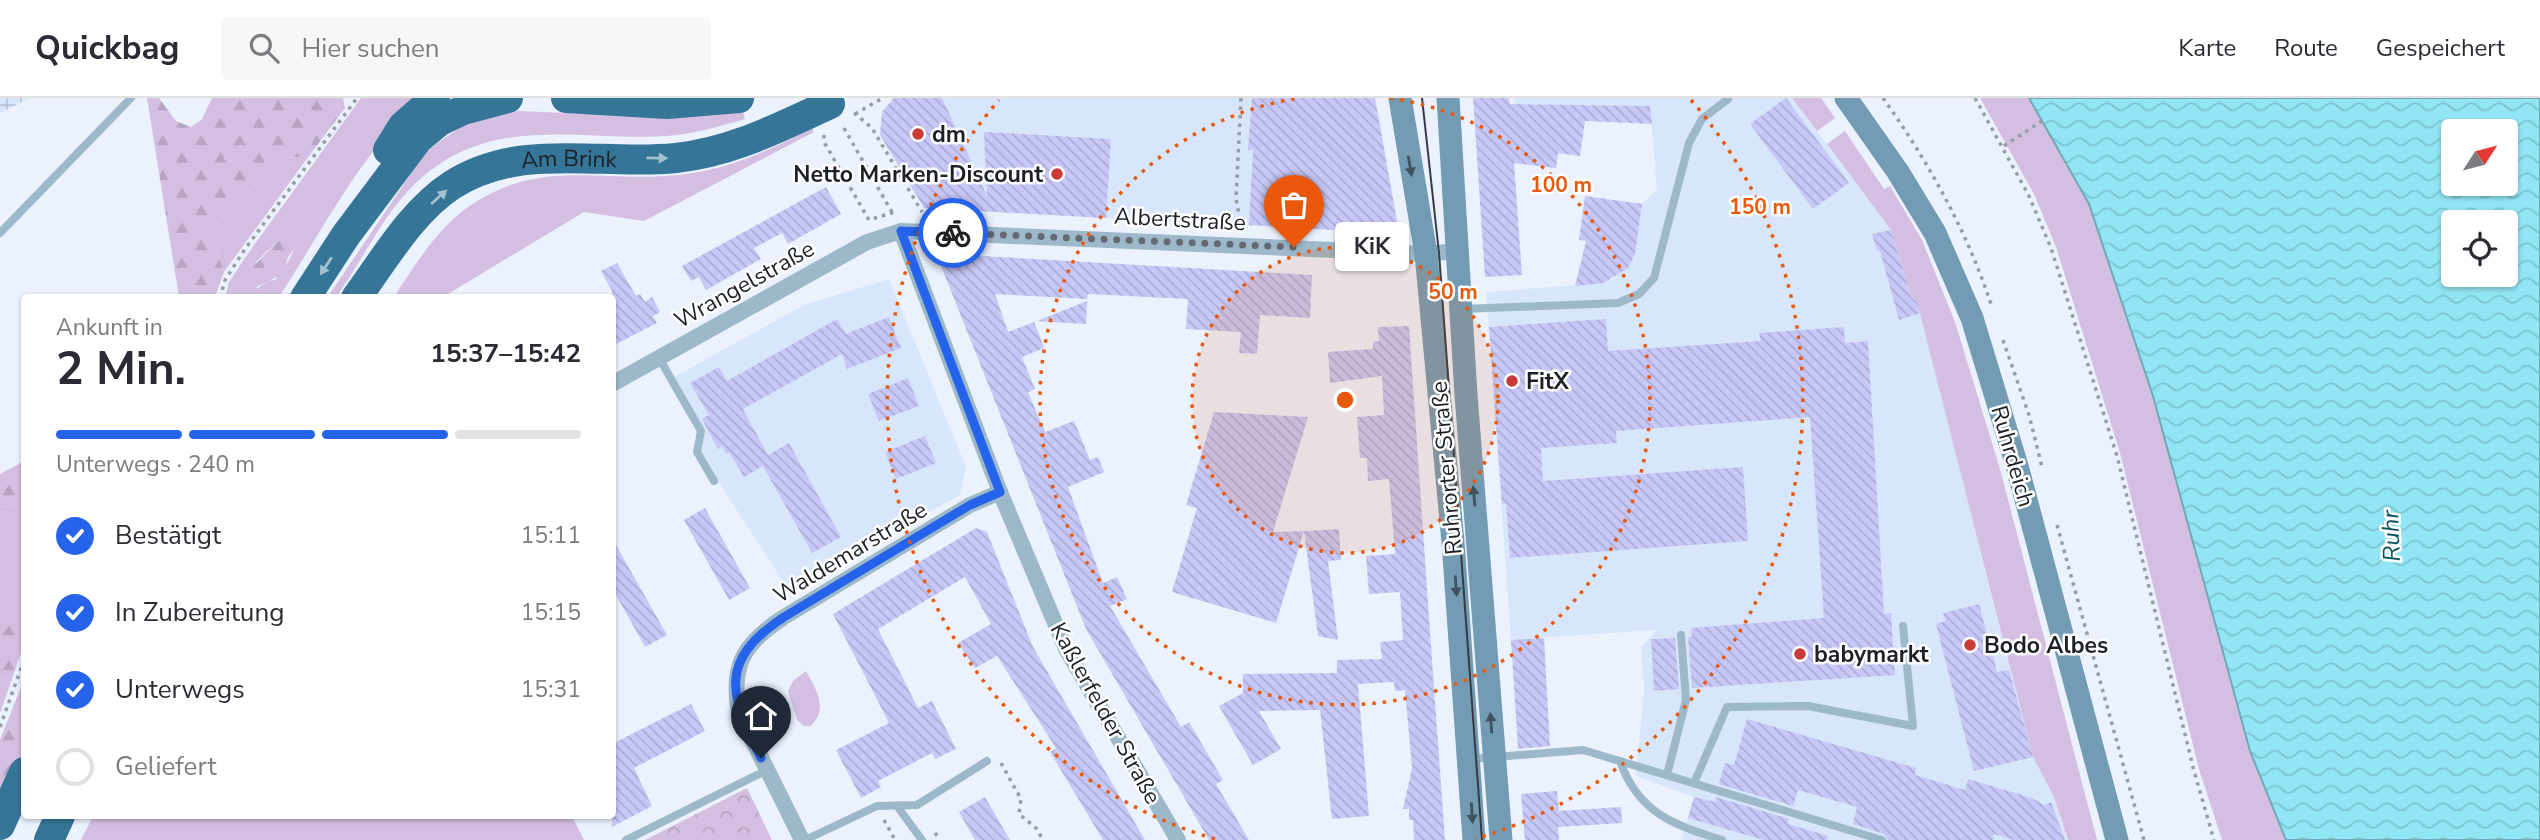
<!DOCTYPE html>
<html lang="de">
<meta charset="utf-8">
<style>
:root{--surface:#fff;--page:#f7f7f7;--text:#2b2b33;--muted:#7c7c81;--line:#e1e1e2;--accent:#2563eb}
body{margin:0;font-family:"Nunito Sans",sans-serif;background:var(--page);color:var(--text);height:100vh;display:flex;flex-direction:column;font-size:26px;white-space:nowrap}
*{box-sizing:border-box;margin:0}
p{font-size:23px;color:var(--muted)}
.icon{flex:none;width:38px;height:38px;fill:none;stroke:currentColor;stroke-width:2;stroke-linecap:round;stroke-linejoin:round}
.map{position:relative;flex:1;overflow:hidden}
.drawer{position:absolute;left:21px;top:196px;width:595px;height:525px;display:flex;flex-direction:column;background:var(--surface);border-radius:7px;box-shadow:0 2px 5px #0004}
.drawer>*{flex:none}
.needle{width:46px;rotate:54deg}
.tools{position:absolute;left:2441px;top:21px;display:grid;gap:14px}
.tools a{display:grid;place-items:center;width:77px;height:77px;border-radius:7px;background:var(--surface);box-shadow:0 2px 5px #0004;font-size:35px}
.pin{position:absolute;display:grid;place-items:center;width:60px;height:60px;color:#fff;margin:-72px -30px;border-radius:50% 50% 50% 0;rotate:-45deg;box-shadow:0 0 7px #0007}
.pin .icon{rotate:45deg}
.courier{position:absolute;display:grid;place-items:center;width:70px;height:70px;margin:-35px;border:5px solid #2563eb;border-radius:50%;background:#fff;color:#222;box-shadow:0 2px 9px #0007}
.bubble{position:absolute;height:49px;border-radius:7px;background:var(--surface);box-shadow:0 2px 5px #0004;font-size:23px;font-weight:700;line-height:49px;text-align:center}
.head em{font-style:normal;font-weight:700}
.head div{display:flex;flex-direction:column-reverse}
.head{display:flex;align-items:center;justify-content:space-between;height:119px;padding:0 35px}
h1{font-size:46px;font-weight:700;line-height:52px}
.bar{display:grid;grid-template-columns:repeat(4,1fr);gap:10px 7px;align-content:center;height:84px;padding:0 35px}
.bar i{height:9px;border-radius:5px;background:var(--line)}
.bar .selected{background:var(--accent)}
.bar p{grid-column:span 4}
ol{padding:0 35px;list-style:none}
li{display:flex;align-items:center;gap:21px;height:77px}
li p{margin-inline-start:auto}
li .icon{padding:7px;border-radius:50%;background:var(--accent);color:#fff;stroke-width:4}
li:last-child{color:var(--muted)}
li i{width:38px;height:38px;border:4px solid var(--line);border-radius:50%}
header{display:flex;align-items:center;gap:42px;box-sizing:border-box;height:98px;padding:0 35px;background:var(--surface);border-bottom:2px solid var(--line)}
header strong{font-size:33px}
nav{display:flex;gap:38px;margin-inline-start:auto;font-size:24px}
.search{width:490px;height:63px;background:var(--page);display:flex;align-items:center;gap:18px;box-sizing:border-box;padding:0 24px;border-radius:7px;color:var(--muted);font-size:26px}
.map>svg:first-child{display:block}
.built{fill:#d8e6fb}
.industrial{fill:url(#industrial-grid)}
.grass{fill:#d4bfe3;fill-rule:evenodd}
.forest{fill:url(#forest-firs)}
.park{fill:url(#park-crowns)}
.water{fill:url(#water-waves);stroke:#6eaab6;stroke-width:2;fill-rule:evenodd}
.building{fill:url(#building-back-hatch)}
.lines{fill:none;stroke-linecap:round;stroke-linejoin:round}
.path{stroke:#979da6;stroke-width:3.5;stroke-dasharray:3.5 5;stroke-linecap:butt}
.lane{stroke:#9db8c9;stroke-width:8}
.street{stroke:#9db8c9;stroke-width:16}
.secondary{stroke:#739cb4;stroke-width:23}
.highway{stroke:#357597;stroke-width:30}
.tram{stroke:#373b41;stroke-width:2}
.oneway{fill:#a4c1d0}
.oneway2{fill:#3f525f}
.done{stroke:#656a72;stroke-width:7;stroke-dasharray:0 12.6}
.route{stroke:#2563eb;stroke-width:9}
.ring{fill:none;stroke:#e8590c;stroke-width:3.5;stroke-dasharray:3.5 7}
.poi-dot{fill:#ca3b38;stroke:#fff;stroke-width:2.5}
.labels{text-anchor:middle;stroke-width:5;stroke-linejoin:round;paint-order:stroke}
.poi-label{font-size:23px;font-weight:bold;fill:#1d2126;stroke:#fff;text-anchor:start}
.street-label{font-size:23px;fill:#1d2126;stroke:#fff}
.water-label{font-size:24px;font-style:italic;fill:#08555f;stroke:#fff}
.centre{fill:#e8590c;stroke:#fff;stroke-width:3.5}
.ring-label{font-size:21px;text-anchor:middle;font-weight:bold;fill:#e8590c;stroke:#fff;stroke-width:5;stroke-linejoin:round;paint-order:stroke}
</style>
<header>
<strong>Quickbag</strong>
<div class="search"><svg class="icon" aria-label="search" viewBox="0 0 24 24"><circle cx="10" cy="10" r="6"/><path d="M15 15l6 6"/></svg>Hier suchen</div>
<nav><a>Karte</a><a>Route</a><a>Gespeichert</a></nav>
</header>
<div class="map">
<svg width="2540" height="742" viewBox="0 0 2540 742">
<defs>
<pattern id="industrial-grid" width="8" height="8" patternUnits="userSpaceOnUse" patternTransform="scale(1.75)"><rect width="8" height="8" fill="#d8e6fb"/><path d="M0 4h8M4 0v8" fill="none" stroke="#b9c5d7"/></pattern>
<pattern id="forest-firs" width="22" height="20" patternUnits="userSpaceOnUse" patternTransform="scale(1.75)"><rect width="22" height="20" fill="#d4bfe3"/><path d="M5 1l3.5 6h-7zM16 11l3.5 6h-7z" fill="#b6a4c3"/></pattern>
<pattern id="park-crowns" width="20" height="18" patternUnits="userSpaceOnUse" patternTransform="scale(1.75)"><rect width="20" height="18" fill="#d4bfe3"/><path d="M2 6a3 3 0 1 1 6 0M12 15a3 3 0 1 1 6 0" fill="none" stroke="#b6a4c3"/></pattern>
<pattern id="water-waves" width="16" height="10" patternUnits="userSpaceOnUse" patternTransform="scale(1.75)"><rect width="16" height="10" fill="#91e5f4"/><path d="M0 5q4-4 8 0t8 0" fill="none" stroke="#7dc4d1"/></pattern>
<pattern id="building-back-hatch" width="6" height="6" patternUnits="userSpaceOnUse" patternTransform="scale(1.75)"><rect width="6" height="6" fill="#c8c8f8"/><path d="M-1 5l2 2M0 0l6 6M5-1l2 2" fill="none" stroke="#abacd4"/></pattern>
</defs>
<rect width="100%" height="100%" fill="#ebf2fe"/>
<!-- built -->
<g class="built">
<path d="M 894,0 L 1375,0 L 1397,126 L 1387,135 L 924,110 L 880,37 L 882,14 Z"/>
<path d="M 1514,0 L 1792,0 L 1891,132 L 1911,201 L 1916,200 L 1920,215 L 2033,659 L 2054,699 L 2068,742 L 1681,742 L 1694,699 L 1636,678 L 1644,591 L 1641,550 L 1656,532 L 1511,542 L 1486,194 L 1604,185 L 1614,181 L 1631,164 L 1642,106 L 1657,91 L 1650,8 L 1515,6 Z"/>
<path d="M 889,181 L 966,369 L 960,397 L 788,491 L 699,354 L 704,331 L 674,279 L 804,207 Z"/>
</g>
<!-- industrial -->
<path class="industrial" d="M 0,0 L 30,0 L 0,15 Z"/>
<!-- grass -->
<g class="grass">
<path d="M 361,0 L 422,0 C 362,53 323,132 279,199 L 225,200 L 229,184 L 249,154 ZM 283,138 L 296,148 C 290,160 285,171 275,182 L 267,183 L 257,191 L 256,164 Z"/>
<path d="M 1792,0 L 1821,0 L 1835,20 L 1817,33 Z"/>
<path d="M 1980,0 L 2029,0 L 2089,106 L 2153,298 L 2250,653 L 2286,742 L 2222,742 L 2199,671 L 2120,355 L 2056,149 L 2034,96 Z"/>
<path d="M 518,13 L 670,19 L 743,14 L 745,21 C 720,28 694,36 667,38 C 579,43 492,15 418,83 C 383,115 364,161 336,199 L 327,200 L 427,52 L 470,23 Z"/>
<path d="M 812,30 L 814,34 L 644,123 L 584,114 L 443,199 L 393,200 C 416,166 437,130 471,107 C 540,60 603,85 678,77 C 727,72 769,53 812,30 Z"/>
<path d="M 1845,33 L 1884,91 L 1890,88 L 1922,142 L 1955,224 L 2000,371 L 2097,742 L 2068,742 L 2054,699 L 2033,659 L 1916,200 L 1912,201 L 1891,132 L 1827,46 Z"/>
<path d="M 309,58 L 224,174 L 215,149 L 215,128 L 235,104 L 287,60 Z"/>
<path d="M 24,404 L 24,506 L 8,529 L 0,533 L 0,410 Z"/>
<path d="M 806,573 C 816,592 829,610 811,628 L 804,628 L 797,622 L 788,593 L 793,583 Z"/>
<path d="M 0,579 L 11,584 L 0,615 Z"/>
<path d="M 93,718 L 572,718 L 584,742 L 81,742 Z"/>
</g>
<!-- forest -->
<g class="forest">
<path d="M 147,0 L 159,0 L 176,23 L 191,29 L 202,21 L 212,0 L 343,0 L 345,10 L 309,58 L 287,60 L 235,104 L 215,128 L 215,149 L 224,174 L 215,199 L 179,199 Z"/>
<path d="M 292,137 L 300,144 L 288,159 L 283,176 L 252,191 L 247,184 L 247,175 L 283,138 Z"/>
<path d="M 24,363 L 24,404 L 0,410 L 0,376 Z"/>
<path d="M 23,506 L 24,546 L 11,584 L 0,579 L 0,533 L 8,529 Z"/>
<path d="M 24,581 L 24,658 L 0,710 L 0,642 Z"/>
</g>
<!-- park -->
<path class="park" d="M 747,690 L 772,742 L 645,742 Z"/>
<!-- water -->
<path class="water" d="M 2029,0 L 2540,0 L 2540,742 L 2286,742 L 2250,653 L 2153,298 L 2089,106 ZM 2454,33 L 2506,33 L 2506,86 L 2454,86 ZM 2454,124 L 2506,124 L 2506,177 L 2454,177 Z"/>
<!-- building -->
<g class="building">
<path d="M 894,0 L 942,0 L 987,98 L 984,34 L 1111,41 L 1106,120 L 924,110 L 880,37 L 882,14 Z"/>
<path d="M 1252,0 L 1375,0 L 1397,123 L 1393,132 L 1387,135 L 1249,127 L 1253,52 L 1248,52 Z"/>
<path d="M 1473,0 L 1509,0 L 1510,6 L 1650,8 L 1652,26 L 1585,23 L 1580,58 L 1558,55 L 1556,70 L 1514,65 L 1522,177 L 1485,179 Z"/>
<path d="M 1786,0 L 1849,85 L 1813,111 L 1750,26 Z"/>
<path d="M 826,89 L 841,116 L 788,146 L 782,135 L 754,150 L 761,161 L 706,192 L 699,179 L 691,183 L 682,168 Z"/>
<path d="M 1585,98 L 1642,106 L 1635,156 L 1628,170 L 1604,185 L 1575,188 L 1586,143 L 1579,142 Z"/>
<path d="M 1891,132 L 1912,201 L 1916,200 L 1920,215 L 1899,222 L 1880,153 L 1877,153 L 1872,136 Z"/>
<path d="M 948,156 L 1312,177 L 1310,220 L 1260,217 L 1257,256 L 1239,255 L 1241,234 L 1186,231 L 1188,201 L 1088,196 L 1087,201 L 995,196 L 1008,234 L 1034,224 L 1039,236 L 1044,250 L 1022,259 L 1035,291 L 1028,294 L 1045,334 L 1074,323 L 1090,362 L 1098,359 L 1104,374 L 1068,389 L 1103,485 L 1117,479 L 1127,501 L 1110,508 L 1181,629 L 1189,624 L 1223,682 L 1216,686 L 1249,742 L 1209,742 L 1086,531 L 941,168 Z"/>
<path d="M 617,165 L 636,198 L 640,196 L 645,204 L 652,199 L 660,214 L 653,218 L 657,225 L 612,248 L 612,193 L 601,173 Z"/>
<path d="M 1087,203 L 1086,226 L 1037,223 Z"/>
<path d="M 889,219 L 901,250 L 847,271 L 842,256 L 743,311 L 768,357 L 789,345 L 841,439 L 812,455 L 763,368 L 744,379 L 729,354 L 726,356 L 722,348 L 718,351 L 702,321 L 709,317 L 690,285 L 719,269 L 727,283 L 837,221 L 846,236 Z"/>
<path d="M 1606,221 L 1608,253 L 1761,243 L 1759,235 L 1844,229 L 1845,245 L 1868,243 L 1884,516 L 1891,515 L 1895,577 L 1692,590 L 1688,539 L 1692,539 L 1691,530 L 1824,520 L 1810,319 L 1616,333 L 1617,345 L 1541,350 L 1543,383 L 1743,369 L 1748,443 L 1510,460 L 1506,406 L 1502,406 L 1489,229 Z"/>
<path d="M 1409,228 L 1429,520 L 1445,742 L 1414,742 L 1413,722 L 1409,722 L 1409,711 L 1403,711 L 1412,670 L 1405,592 L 1395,593 L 1394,584 L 1358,586 L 1369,718 L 1332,721 L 1320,612 L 1259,613 L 1281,651 L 1253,667 L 1219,608 L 1243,595 L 1243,576 L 1337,575 L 1337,562 L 1382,561 L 1380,544 L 1403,542 L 1400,494 L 1369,496 L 1366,458 L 1395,456 L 1389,381 L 1368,383 L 1367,360 L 1360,360 L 1357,319 L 1384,317 L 1382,278 L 1330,285 L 1328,254 L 1373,251 L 1373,244 L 1379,243 L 1378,229 Z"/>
<path d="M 908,280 L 919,308 L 879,323 L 868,296 Z"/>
<path d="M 1214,314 L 1308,319 L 1273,434 L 1304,433 L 1276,525 L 1172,494 L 1197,410 L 1186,407 Z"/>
<path d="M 925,338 L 936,365 L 896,381 L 885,354 Z"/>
<path d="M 705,410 L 750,490 L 729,502 L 684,422 Z"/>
<path d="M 976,430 L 987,434 L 1033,549 L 1145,742 L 1103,742 L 1050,654 L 1056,650 L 997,558 L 975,570 L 958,545 L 991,526 L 965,479 L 878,531 L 918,610 L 932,603 L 956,651 L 935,661 L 932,655 L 878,683 L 881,689 L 861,700 L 836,652 L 889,625 L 833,516 Z"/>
<path d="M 1339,431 L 1341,462 L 1328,463 L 1338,542 L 1318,538 L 1304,433 Z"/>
<path d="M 612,440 L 667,537 L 645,549 L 612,490 Z"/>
<path d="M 1979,506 L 1997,574 L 2009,572 L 2033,659 L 1974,673 L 1936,526 L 1946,523 L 1943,515 Z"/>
<path d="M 1544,540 L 1550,648 L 1518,651 L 1511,542 Z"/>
<path d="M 1675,540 L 1679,591 L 1654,593 L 1651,541 Z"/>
<path d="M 691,606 L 705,633 L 634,670 L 652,708 L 612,729 L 612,646 Z"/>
<path d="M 1747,621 L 1916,670 L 1915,677 L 1965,692 L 1968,681 L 2032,700 L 2044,707 L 2051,704 L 2065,742 L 2013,742 L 1994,736 L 1993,742 L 1888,742 L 1884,736 L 1853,726 L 1857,709 L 1798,692 L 1793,708 L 1719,686 L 1725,665 L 1734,667 Z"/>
<path d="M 1557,693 L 1559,713 L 1621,709 L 1622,725 L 1558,729 L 1559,742 L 1525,742 L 1521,696 Z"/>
<path d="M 985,699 L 1010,742 L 975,742 L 959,714 Z"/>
<path d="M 1694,699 L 1715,704 L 1716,699 L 1789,721 L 1788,726 L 1828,738 L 1827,742 L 1764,742 L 1688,720 Z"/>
</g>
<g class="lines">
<!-- path -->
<g class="path">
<path d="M 1241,0 L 1236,101 L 1242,131"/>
<path d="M 1883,0 C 1928,63 1968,135 1992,209"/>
<path d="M 1975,0 L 2029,98 L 2051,150 L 2117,358 L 2194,673 L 2214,742"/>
<path d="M 854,15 L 872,30 L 922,114"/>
<path d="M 855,16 L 883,0"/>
<path d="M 844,30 L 893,116"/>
<path d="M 824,37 L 824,44 L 869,122 L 895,114"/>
<path d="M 2004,48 L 2042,23"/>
<path d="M 220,200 L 225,182 L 245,151 L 357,0"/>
<path d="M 2003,242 L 2029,317 L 2042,369"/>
<path d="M 2057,427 L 2144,742"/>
<path d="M 0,629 L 24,562"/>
<path d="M 1001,665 L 1021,701 L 1019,716 L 1036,730 L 1043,742"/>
<path d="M 884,722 L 895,742"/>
<path d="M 935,735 L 940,742"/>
</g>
<!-- lane -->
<g class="lane">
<path d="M 0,135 L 131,0"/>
<path d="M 1463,211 L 1618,205 L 1639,196 L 1654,180 L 1689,45 L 1702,21 L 1728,1"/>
<path d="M 659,260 L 701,333 L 697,354 L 714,383"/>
<path d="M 1471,661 L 1583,652 L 1882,742"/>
<path d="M 1620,663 C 1638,715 1674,727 1722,742"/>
<path d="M 1667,677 L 1686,602 L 1681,537"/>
<path d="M 1694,685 L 1727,609 L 1808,608 L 1913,628 L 1903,528"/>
<path d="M 897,708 L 922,742"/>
<path d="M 626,742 L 767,672"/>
<path d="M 805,742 L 877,708 L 917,707 L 987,663"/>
</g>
<!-- street -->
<g class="street">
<path d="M 901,133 L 1000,394 L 1066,551 L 1178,742"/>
<path d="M 612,286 L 867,144 L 901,133 L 1426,156 L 1457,153"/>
<path d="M 802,742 L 739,615 C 730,567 744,545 784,519 L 970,407 L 1000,394"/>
</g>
<!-- secondary -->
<g class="secondary">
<path d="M 1400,0 L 1426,156 L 1453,444 L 1474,742"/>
<path d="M 1448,0 L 1466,297 L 1501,742"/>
<path d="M 1846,0 L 1898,74 L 1935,135 L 1972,220 L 2017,368 L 2117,742"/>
</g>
<!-- highway -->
<g class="highway">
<path d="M 566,0 L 667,6 L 739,0"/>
<path d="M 388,52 L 403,28 L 435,0"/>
<path d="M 305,200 L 346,137 L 418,41 L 440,23 L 463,12 L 508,0"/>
<path id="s1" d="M 356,200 C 384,162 412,113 452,87 C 521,43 601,68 676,60 C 733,54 779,29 830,6"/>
<path d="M 0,727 L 24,674"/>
<path d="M 49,742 L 60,718"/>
</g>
<!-- tram -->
<path class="tram" d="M 1422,0 L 1439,155 L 1482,742"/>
</g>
<!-- one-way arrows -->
<defs><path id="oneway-solid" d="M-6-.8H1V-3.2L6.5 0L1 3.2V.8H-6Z" transform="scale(1.75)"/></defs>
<g class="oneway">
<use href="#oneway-solid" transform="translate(657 60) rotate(1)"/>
<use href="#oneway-solid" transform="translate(439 99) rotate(-42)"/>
<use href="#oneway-solid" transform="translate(326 168) rotate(123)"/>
</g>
<g class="oneway2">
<use href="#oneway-solid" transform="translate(1410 68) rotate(80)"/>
<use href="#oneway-solid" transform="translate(1474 398) rotate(-95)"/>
<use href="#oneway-solid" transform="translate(1456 488) rotate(86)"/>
<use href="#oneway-solid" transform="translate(1491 625) rotate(-94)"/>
<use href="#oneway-solid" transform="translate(1472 715) rotate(86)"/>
</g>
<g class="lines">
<!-- done -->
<path class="done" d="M 953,135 L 1294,149"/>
<!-- route -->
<path class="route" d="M 761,660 C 730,597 717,563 784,519 L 970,407 L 1000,394 L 901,133 L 953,135"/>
</g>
<!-- distance rings -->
<circle cx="1345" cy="302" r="153" fill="#e8590c" fill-opacity=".12"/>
<g class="ring">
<circle cx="1345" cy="302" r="153"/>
<path d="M1390 0A305 305 0 1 1 1300 0"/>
<path d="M1215 741A458 458 0 0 1 999 2M1691 2A458 458 0 0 1 1475 741"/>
</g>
<!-- markers -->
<g class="poi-dot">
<circle cx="918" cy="36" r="7"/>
<circle cx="1057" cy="76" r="7"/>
<circle cx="1512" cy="283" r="7"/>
<circle cx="1970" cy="547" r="7"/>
<circle cx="1800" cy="556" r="7"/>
</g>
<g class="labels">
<!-- poi labels -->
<g class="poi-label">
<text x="932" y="44">dm</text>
<text x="1043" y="84" text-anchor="end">Netto Marken-Discount</text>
<text x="1526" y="291">FitX</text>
<text x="1984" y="555">Bodo Albes</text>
<text x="1814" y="564">babymarkt</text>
</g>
<!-- street labels -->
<g class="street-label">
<text dy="8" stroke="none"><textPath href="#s1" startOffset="271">Am Brink</textPath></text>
<text transform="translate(1180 121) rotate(3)" y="8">Albertstraße</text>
<text transform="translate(744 186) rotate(-29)" y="8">Wrangelstraße</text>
<text transform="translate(2013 358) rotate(74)" y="8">Ruhrdeich</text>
<text transform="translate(1446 370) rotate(-95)" y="8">Ruhrorter Straße</text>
<text transform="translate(850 454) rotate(-31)" y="8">Waldemarstraße</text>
<text transform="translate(1106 615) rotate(61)" y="8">Kaßlerfelder Straße</text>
</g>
<!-- water labels -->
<g class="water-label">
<text transform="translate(2391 438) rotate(-92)" y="8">Ruhr</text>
</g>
</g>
<circle cx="1345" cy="302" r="10" class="centre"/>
<g class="ring-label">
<text x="1561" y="94">100 m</text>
<text x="1760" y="116">150 m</text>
<text x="1453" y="201">50 m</text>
</g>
</svg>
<div class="tools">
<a><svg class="needle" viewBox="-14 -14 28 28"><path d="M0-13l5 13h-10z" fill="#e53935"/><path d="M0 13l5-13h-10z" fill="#7c7c81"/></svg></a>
<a><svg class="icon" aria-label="locate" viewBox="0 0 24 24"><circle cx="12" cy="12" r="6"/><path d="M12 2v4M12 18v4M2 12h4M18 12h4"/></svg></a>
</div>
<div class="pin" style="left:1294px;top:149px;background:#ea580c"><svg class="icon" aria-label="bag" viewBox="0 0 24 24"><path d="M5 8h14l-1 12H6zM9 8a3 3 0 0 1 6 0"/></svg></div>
<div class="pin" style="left:761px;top:660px;background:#1f2937"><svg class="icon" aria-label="home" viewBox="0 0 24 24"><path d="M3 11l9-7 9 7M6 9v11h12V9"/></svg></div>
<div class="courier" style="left:953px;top:135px"><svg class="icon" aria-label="bike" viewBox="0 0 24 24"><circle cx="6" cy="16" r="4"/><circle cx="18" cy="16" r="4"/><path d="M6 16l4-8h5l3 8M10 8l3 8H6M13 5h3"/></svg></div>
<div class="bubble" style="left:1335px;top:124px;width:74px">KiK</div>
<section class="drawer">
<div class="head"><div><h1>2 Min.</h1><p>Ankunft in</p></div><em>15:37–15:42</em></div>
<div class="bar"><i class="selected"></i><i class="selected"></i><i class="selected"></i><i></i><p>Unterwegs · 240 m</p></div>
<ol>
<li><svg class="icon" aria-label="check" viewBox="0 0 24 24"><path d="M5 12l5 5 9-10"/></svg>Bestätigt<p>15:11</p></li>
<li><svg class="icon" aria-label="check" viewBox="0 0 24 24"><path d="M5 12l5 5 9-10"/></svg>In Zubereitung<p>15:15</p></li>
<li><svg class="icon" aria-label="check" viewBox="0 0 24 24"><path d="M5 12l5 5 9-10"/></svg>Unterwegs<p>15:31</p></li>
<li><i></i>Geliefert</li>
</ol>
</section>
</div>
